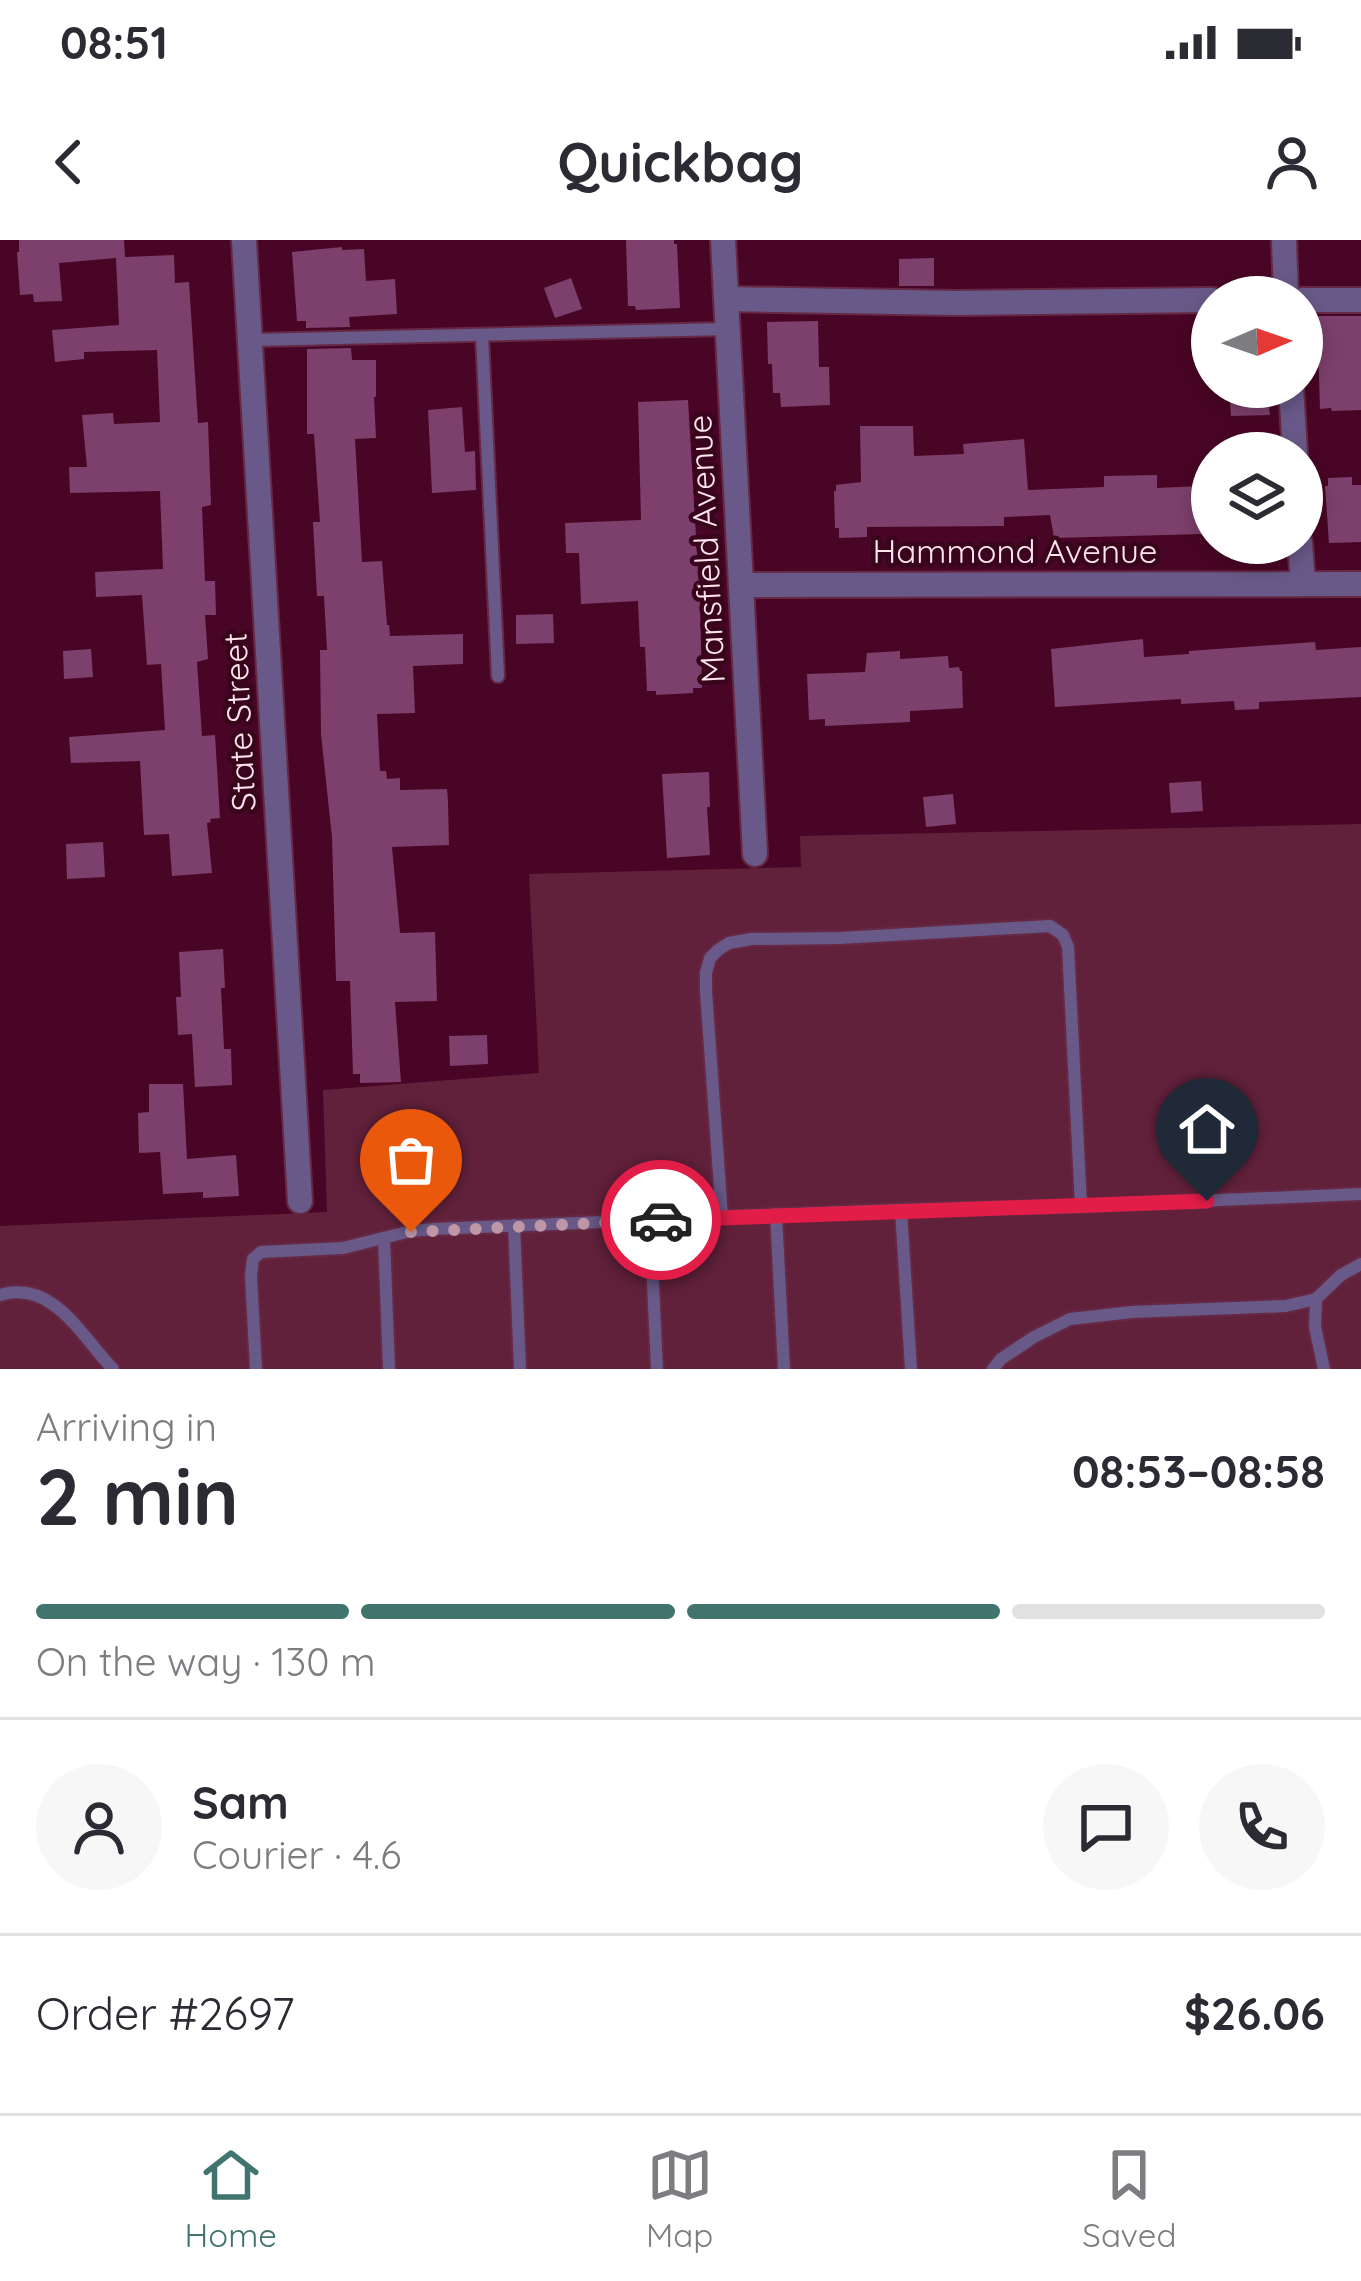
<!DOCTYPE html>
<meta charset="utf-8">
<style>
:root{--surface:#fff;--page:#f7f7f7;--text:#2b2b33;--muted:#7c7c81;--line:#e1e1e2;--accent:#42746f}
body{margin:0;font-family:Quicksand,sans-serif;background:var(--page);color:var(--text);height:100vh;display:flex;flex-direction:column;font-size:45px;white-space:nowrap}
*{box-sizing:border-box;margin:0}
p{font-size:39px;color:var(--muted)}
.icon{flex:none;width:66px;height:66px;fill:none;stroke:currentColor;stroke-width:2;stroke-linecap:round;stroke-linejoin:round}
.map{position:relative;height:1129px;overflow:hidden}
.side{display:flex;flex-direction:column;background:var(--surface);flex:1}
.side>*{flex:none}
.needle{width:78px;rotate:88deg}
.fabs{position:absolute;left:1191px;top:36px;display:grid;gap:24px}
.fabs a{display:grid;place-items:center;width:132px;height:132px;border-radius:50%;background:var(--surface);box-shadow:0 6px 18px #0003;font-size:60px}
.pin{position:absolute;display:grid;place-items:center;width:102px;height:102px;color:#fff;margin:-123px -51px;border-radius:50% 50% 50% 0;rotate:-45deg;box-shadow:0 0 12px #0007}
.pin .icon{rotate:45deg}
.courier{position:absolute;display:grid;place-items:center;width:120px;height:120px;margin:-60px;border:9px solid #e11d48;border-radius:50%;background:#fff;color:#222;box-shadow:0 3px 15px #0007}
.head em{font-style:normal;font-weight:700}
.head div{display:flex;flex-direction:column-reverse}
.head{display:flex;align-items:center;justify-content:space-between;height:204px;padding:0 36px}
h1{font-size:78px;font-weight:700;line-height:90px}
.bar{display:grid;grid-template-columns:repeat(4,1fr);gap:18px 12px;align-content:center;height:144px;padding:0 36px}
.bar i{height:15px;border-radius:9px;background:var(--line)}
.bar .selected{background:var(--accent)}
.bar p{grid-column:span 4}
.line{display:flex;align-items:center;gap:30px;padding:0 36px;border-top:3px solid var(--line)}
.line div{flex:1}
.round{display:grid;place-items:center;flex:none;width:126px;height:126px;border-radius:63px;background:var(--page)}
.status{display:flex;justify-content:space-between;align-items:center;height:84px;padding:0 60px;background:var(--surface);direction:ltr}
.status svg{height:33px;fill:currentColor}
header{display:flex;justify-content:space-between;align-items:center;height:156px;padding:0 36px;background:var(--surface);font-size:54px;font-weight:700}
.tab-bar{display:flex;justify-content:space-around;align-items:center;height:168px;border-top:3px solid var(--line);background:var(--surface);font-size:33px;color:var(--muted)}
.tab-bar a{display:grid;justify-items:center;gap:6px}
.tab-bar .selected{color:var(--accent)}
.map>svg:first-child{display:block}
.green{fill:#62213b}
.building{fill:#7d406c}
.lines{fill:none;stroke-linecap:round;stroke-linejoin:round}
.lane-casing{stroke:#662945;stroke-width:16}
.street-casing{stroke:#662945;stroke-width:28}
.lane{stroke:#695988;stroke-width:12}
.street{stroke:#695988;stroke-width:24}
.done{stroke:#bf96a6;stroke-width:12;stroke-dasharray:0 21.6}
.route{stroke:#e11d48;stroke-width:15}
.labels{text-anchor:middle;stroke-width:9;stroke-linejoin:round;paint-order:stroke}
.street-label{font-size:33px;fill:#ffe4ec;stroke:#38051c}
</style>
<div class="status"><b>08:51</b><svg viewBox="0 0 49 12"><path d="M0 12V9h3v3zM5 12V6h3v6zM10 12V3h3v9zM15 12V0h3v12zM26 1h20v11H26zM47 4h2v5h-2z"/></svg></div>
<header><svg class="icon" aria-label="back" viewBox="0 0 24 24"><path d="M15 5l-7 7 7 7"/></svg>Quickbag<svg class="icon" aria-label="person" viewBox="0 0 24 24"><circle cx="12" cy="8" r="4"/><path d="M4 21q1-7 8-7t8 7"/></svg></header>
<div class="map">
<svg width="1361" height="1129" viewBox="0 0 1361 1129">
<rect width="100%" height="100%" fill="#490525"/>
<!-- green -->
<path class="green" d="M 1361,584 L 1361,1129 L 0,1129 L 0,986 L 327,972 L 323,850 L 539,833 L 529,634 L 801,627 L 800,596 Z"/>
<!-- building -->
<g class="building">
<path d="M 19,0 L 124,0 L 125,17 L 174,15 L 175,43 L 189,42 L 198,183 L 208,182 L 211,265 L 202,267 L 205,341 L 215,341 L 216,375 L 205,375 L 208,419 L 197,422 L 202,496 L 215,495 L 220,578 L 210,579 L 211,582 L 207,583 L 212,633 L 172,636 L 169,594 L 144,595 L 140,521 L 71,523 L 69,497 L 165,490 L 161,424 L 147,425 L 142,355 L 96,357 L 95,332 L 163,329 L 160,251 L 70,253 L 69,227 L 87,227 L 82,175 L 113,173 L 114,184 L 160,182 L 157,110 L 84,112 L 84,119 L 55,122 L 52,90 L 119,85 L 116,18 L 59,23 L 62,61 L 34,62 L 33,54 L 20,55 L 17,12 L 19,12 Z"/>
<path d="M 626,0 L 674,0 L 674,4 L 677,4 L 680,68 L 636,70 L 635,66 L 628,66 Z"/>
<path d="M 342,7 L 342,10 L 364,9 L 366,41 L 395,39 L 397,74 L 349,77 L 350,87 L 306,88 L 306,81 L 297,81 L 292,12 Z"/>
<path d="M 934,18 L 934,46 L 899,46 L 899,19 Z"/>
<path d="M 571,38 L 582,69 L 555,78 L 544,48 Z"/>
<path d="M 1317,76 L 1361,76 L 1361,170 L 1332,171 L 1331,168 L 1320,169 Z"/>
<path d="M 818,81 L 819,127 L 829,127 L 830,165 L 781,167 L 780,153 L 773,153 L 772,124 L 768,124 L 767,82 Z"/>
<path d="M 351,108 L 352,120 L 376,120 L 376,157 L 374,157 L 376,198 L 355,199 L 362,322 L 382,321 L 387,385 L 389,385 L 390,396 L 463,394 L 463,424 L 413,426 L 415,473 L 377,474 L 380,531 L 386,531 L 387,539 L 400,538 L 400,550 L 447,549 L 448,562 L 449,605 L 392,607 L 400,693 L 435,692 L 437,761 L 395,762 L 401,842 L 360,843 L 360,834 L 353,834 L 350,741 L 336,741 L 332,597 L 321,494 L 320,410 L 327,410 L 324,356 L 317,356 L 313,282 L 320,282 L 314,194 L 307,194 L 307,109 Z"/>
<path d="M 1229,147 L 1267,147 L 1270,175 L 1231,176 Z"/>
<path d="M 688,160 L 700,365 L 702,448 L 693,448 L 693,453 L 656,455 L 656,451 L 647,451 L 645,407 L 640,407 L 638,361 L 581,364 L 579,313 L 566,313 L 565,283 L 641,280 L 638,162 Z"/>
<path d="M 462,167 L 465,212 L 475,211 L 476,250 L 432,253 L 428,170 Z"/>
<path d="M 860,186 L 913,186 L 914,216 L 964,214 L 963,204 L 1024,199 L 1028,250 L 1104,247 L 1104,236 L 1157,235 L 1157,248 L 1201,246 L 1203,294 L 1054,298 L 1050,275 L 1004,277 L 1004,286 L 867,287 L 867,297 L 839,298 L 839,288 L 835,288 L 834,251 L 836,251 L 836,245 L 861,242 Z"/>
<path d="M 1352,237 L 1352,245 L 1361,245 L 1361,302 L 1329,303 L 1325,246 L 1328,246 L 1328,238 Z"/>
<path d="M 553,374 L 554,403 L 516,404 L 516,375 Z"/>
<path d="M 1143,399 L 1144,417 L 1189,414 L 1189,411 L 1315,402 L 1316,410 L 1361,407 L 1361,457 L 1259,462 L 1259,469 L 1235,470 L 1234,461 L 1181,464 L 1181,459 L 1055,467 L 1051,409 Z"/>
<path d="M 91,409 L 93,437 L 64,439 L 63,411 Z"/>
<path d="M 900,411 L 900,419 L 948,416 L 949,428 L 959,427 L 960,431 L 962,431 L 963,468 L 910,471 L 910,482 L 825,486 L 825,479 L 809,480 L 807,434 L 865,432 L 867,413 Z"/>
<path d="M 709,532 L 710,567 L 707,567 L 710,615 L 667,618 L 662,534 Z"/>
<path d="M 1201,541 L 1203,571 L 1171,573 L 1169,543 Z"/>
<path d="M 953,554 L 956,584 L 926,587 L 923,557 Z"/>
<path d="M 103,602 L 105,637 L 67,639 L 66,604 Z"/>
<path d="M 223,709 L 225,748 L 221,748 L 224,809 L 231,809 L 232,845 L 195,847 L 192,794 L 178,795 L 176,757 L 181,757 L 179,712 Z"/>
<path d="M 487,795 L 488,824 L 450,826 L 449,796 Z"/>
<path d="M 149,844 L 183,844 L 187,919 L 236,915 L 239,956 L 203,958 L 203,952 L 163,954 L 160,912 L 139,913 L 138,873 L 149,872 Z"/>
</g>
<g class="lines">
<!-- lane casing -->
<g class="lane-casing">
<g id="lane">
<path d="M 482,95 L 498,436"/>
<path d="M 250,100 L 727,89"/>
<path d="M 1081,966 L 1361,954"/>
<path d="M 776,974 L 784,1129"/>
<path d="M 722,977 L 901,970"/>
<path d="M 650,980 L 722,977 L 706,751 L 706,733 L 710,718 L 718,710 L 729,703 L 751,699 L 840,698 L 1050,686 L 1063,695 L 1068,707 L 1081,966 L 901,970 L 911,1129"/>
<path d="M 514,985 L 520,1129"/>
<path d="M 384,998 L 389,1129"/>
<path d="M 0,1055 C 53,1039 82,1097 113,1129"/>
<path d="M 1316,1059 L 1315,1087 L 1324,1129"/>
<path d="M 256,1129 L 251,1036 L 253,1019 L 261,1012 L 343,1008 L 411,991 L 435,989 L 650,980 L 657,1129"/>
<path d="M 993,1129 L 1001,1119 L 1034,1097 L 1070,1079 L 1132,1072 L 1286,1066 L 1316,1059 L 1341,1035 L 1361,1024"/>
</g>
</g>
<!-- street casing -->
<g class="street-casing">
<g id="street">
<path d="M 244,0 L 300,961"/>
<path d="M 723,0 L 755,614"/>
<path d="M 1284,0 L 1286,57"/>
<path d="M 726,59 L 957,63 L 1212,60"/>
<path d="M 1302,60 L 1361,60"/>
<path d="M 1291,147 L 1295,213"/>
<path d="M 1300,303 L 1303,344"/>
<path d="M 741,345 L 1361,344"/>
</g>
</g>
<!-- lane -->
<use href="#lane" class="lane"/>
<!-- street -->
<use href="#street" class="street"/>
</g>
<g class="lines">
<!-- done -->
<path class="done" d="M 411,992 L 661,980"/>
<!-- route -->
<path class="route" d="M 661,980 L 1207,961"/>
</g>
<g class="labels">
<!-- street labels -->
<g class="street-label">
<text transform="translate(706 309) rotate(-93)" y="12">Mansfield Avenue</text>
<text x="1015" y="323">Hammond Avenue</text>
<text transform="translate(239 482) rotate(-93)" y="12">State Street</text>
</g>
</g>
</svg>
<div class="fabs">
<a><svg class="needle" viewBox="-14 -14 28 28"><path d="M0-13l5 13h-10z" fill="#e53935"/><path d="M0 13l5-13h-10z" fill="#7c7c81"/></svg></a>
<a><svg class="icon" aria-label="layers" viewBox="0 0 24 24"><path d="M12 4l9 5-9 5-9-5zM3 14l9 5 9-5"/></svg></a>
</div>
<div class="pin" style="left:411px;top:992px;background:#ea580c"><svg class="icon" aria-label="bag" viewBox="0 0 24 24"><path d="M5 8h14l-1 12H6zM9 8a3 3 0 0 1 6 0"/></svg></div>
<div class="pin" style="left:1207px;top:961px;background:#1f2937"><svg class="icon" aria-label="home" viewBox="0 0 24 24"><path d="M3 11l9-7 9 7M6 9v11h12V9"/></svg></div>
<div class="courier" style="left:661px;top:980px"><svg class="icon" aria-label="car" viewBox="0 0 24 24"><path d="M5 17H2v-5l4-1 3-4h7l3 4 3 1v5h-3M9 17h6M6 11h13"/><circle cx="7" cy="17" r="2"/><circle cx="17" cy="17" r="2"/></svg></div>
</div>
<section class="side">
<div class="head"><div><h1>2 min</h1><p>Arriving in</p></div><em>08:53–08:58</em></div>
<div class="bar"><i class="selected"></i><i class="selected"></i><i class="selected"></i><i></i><p>On the way · 130 m</p></div>
<div class="line" style="height:216px"><a class="round"><svg class="icon" aria-label="person" viewBox="0 0 24 24"><circle cx="12" cy="8" r="4"/><path d="M4 21q1-7 8-7t8 7"/></svg></a><div><b>Sam</b><p>Courier · 4.6</p></div><a class="round"><svg class="icon" aria-label="chat" viewBox="0 0 24 24"><path d="M4 5h16v11H9l-5 4z"/></svg></a><a class="round"><svg class="icon" aria-label="phone" viewBox="0 0 24 24"><path d="M5 4h4l2 5-3 2q2 4 5 5l2-3 5 2v4C11 20 4 13 5 4z"/></svg></a></div>
<div class="line" style="height:156px"><div>Order #2697</div><b>$26.06</b></div>
</section>
<nav class="tab-bar">
<a class="selected"><svg class="icon" aria-label="home" viewBox="0 0 24 24"><path d="M3 11l9-7 9 7M6 9v11h12V9"/></svg>Home</a>
<a><svg class="icon" aria-label="map" viewBox="0 0 24 24"><path d="M3 6l6-2 6 2 6-2v14l-6 2-6-2-6 2zM9 4v14M15 6v14"/></svg>Map</a>
<a><svg class="icon" aria-label="saved" viewBox="0 0 24 24"><path d="M7 4h10v16l-5-4-5 4z"/></svg>Saved</a>
</nav>
